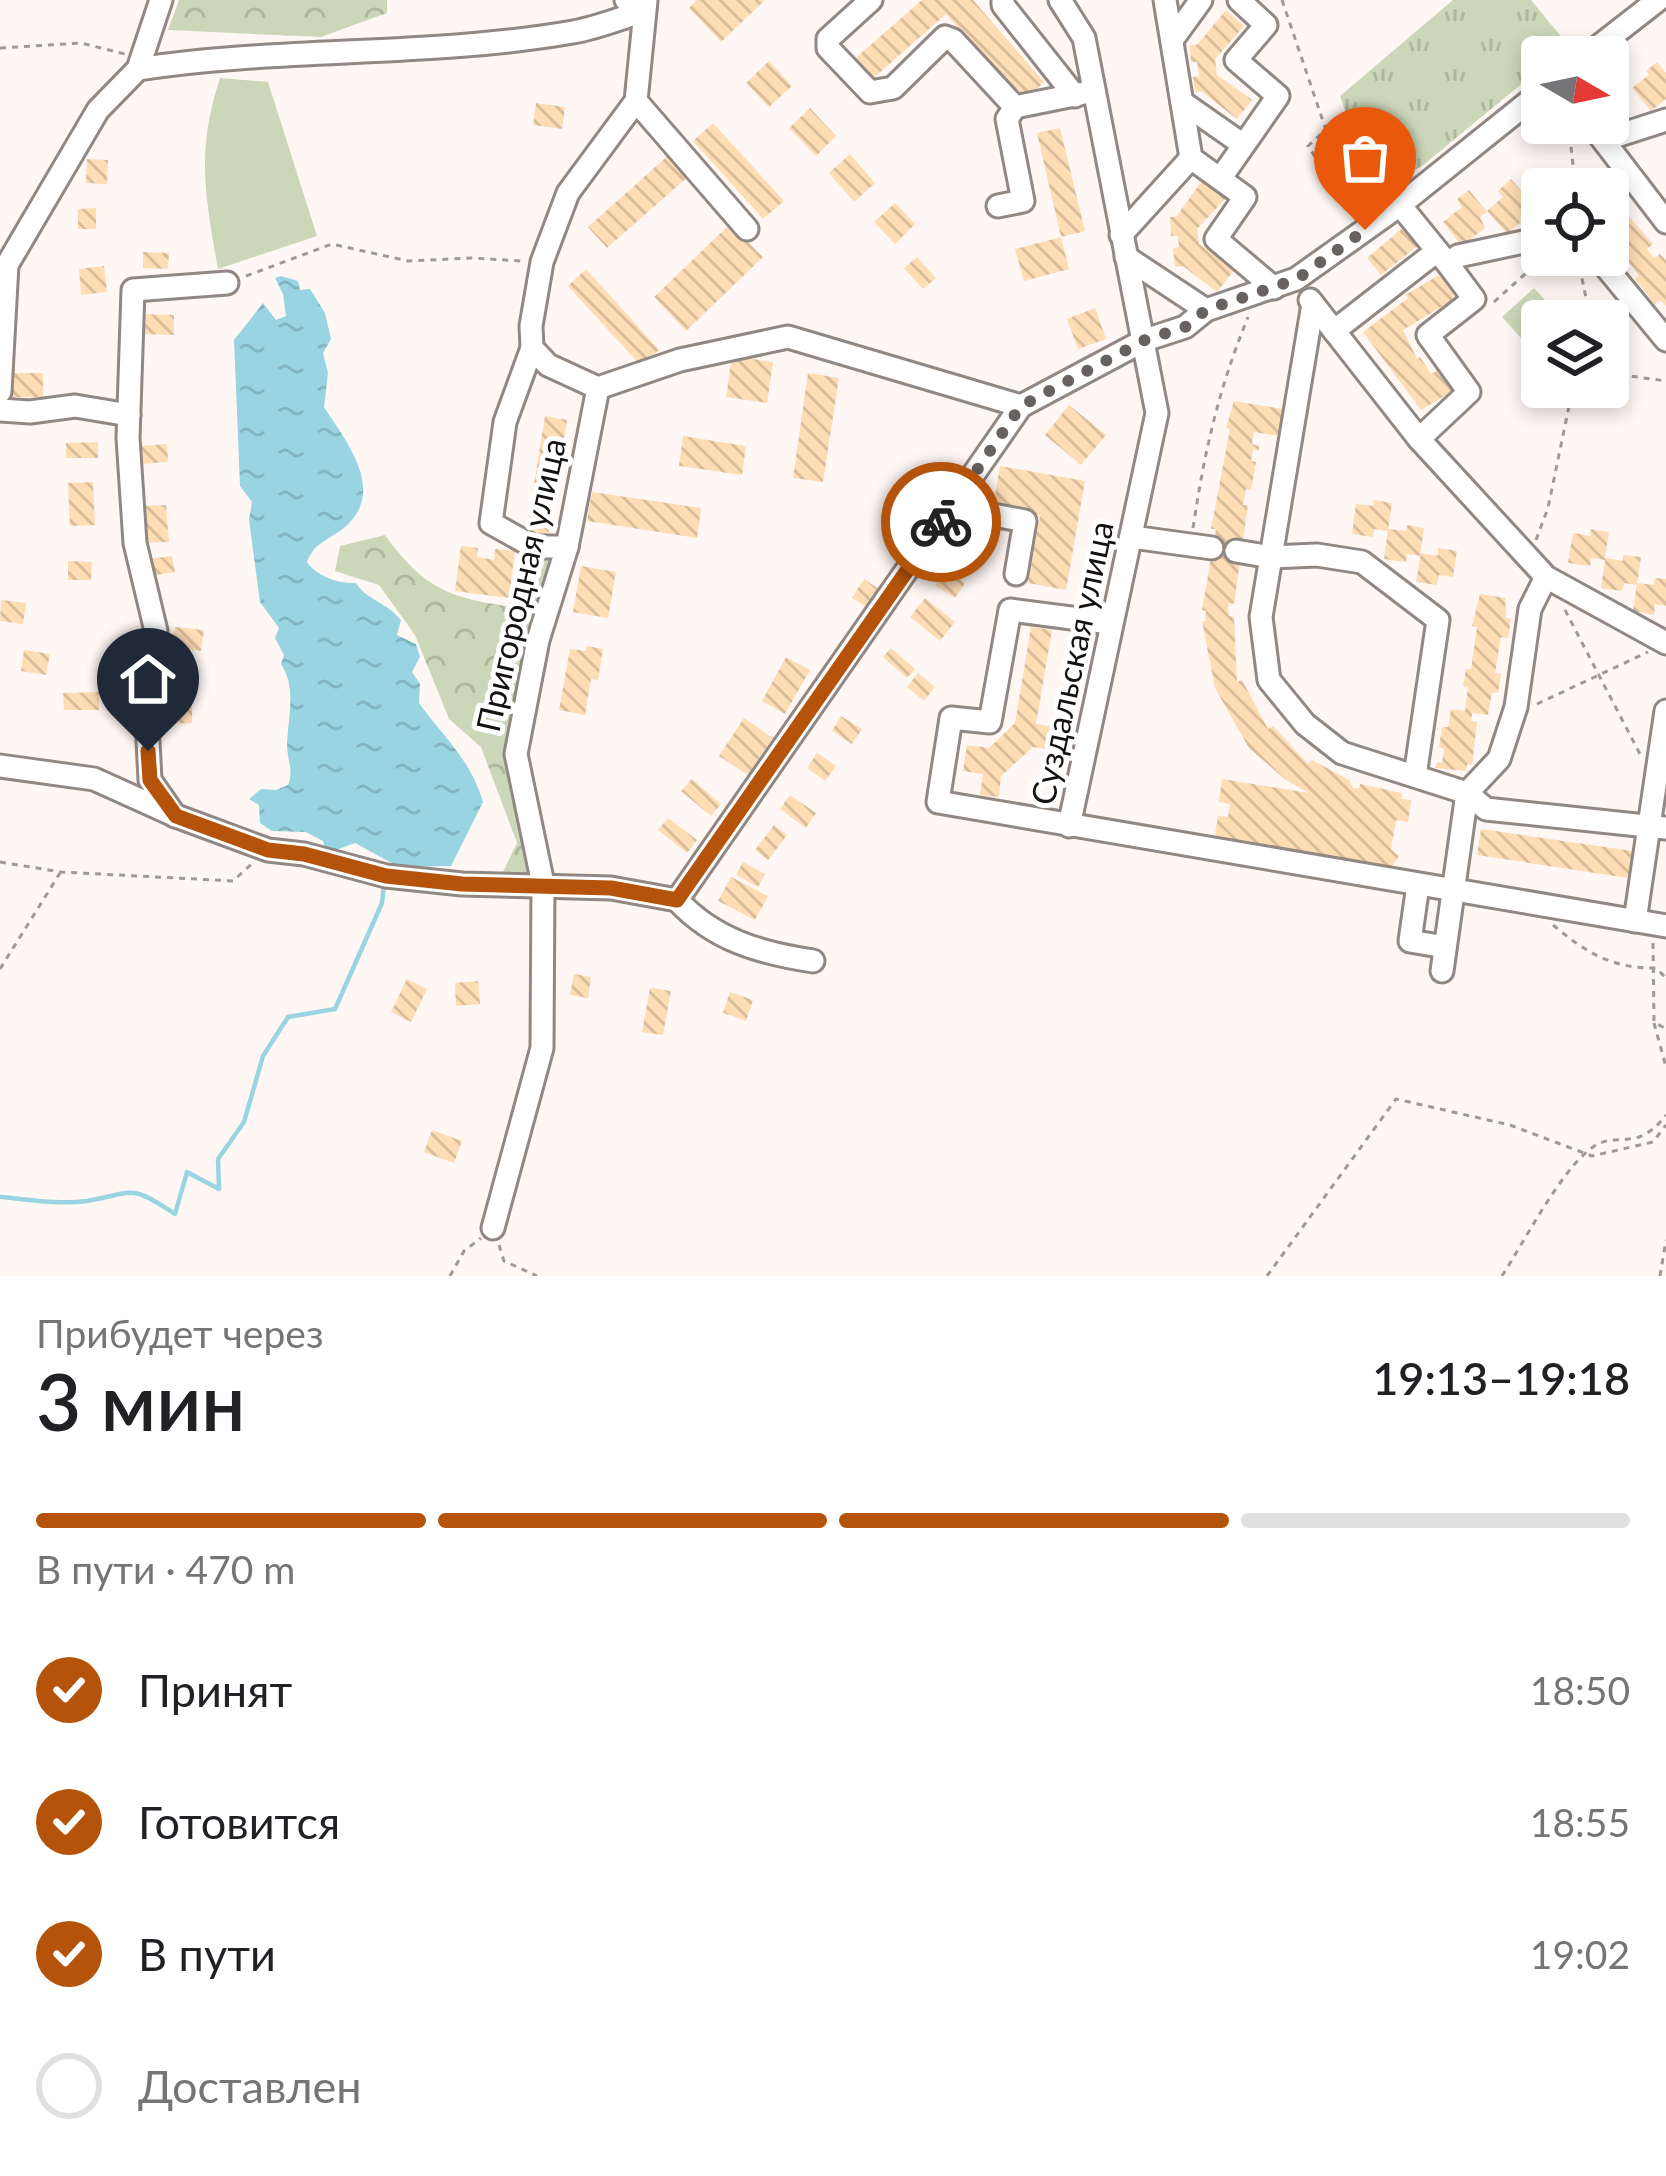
<!DOCTYPE html>
<html lang="ru">
<meta charset="utf-8">
<style>
:root{--surface:#fff;--page:#f6f6f6;--text:#202124;--muted:#757577;--line:#e0e0e0;--accent:#b45309}
body{margin:0;font-family:Lato,sans-serif;background:var(--page);color:var(--text);height:100vh;display:flex;flex-direction:column;font-size:45px;white-space:nowrap}
*{box-sizing:border-box;margin:0}
p{font-size:39px;color:var(--muted)}
.icon{flex:none;width:66px;height:66px;fill:none;stroke:currentColor;stroke-width:2;stroke-linecap:round;stroke-linejoin:round}
.map{position:relative;height:1276px;overflow:hidden}
.details{display:flex;flex-direction:column;background:var(--surface);flex:1}
.details>*{flex:none}
.needle{width:78px;rotate:99deg}
.tools{position:absolute;left:1521px;top:36px;display:grid;gap:24px}
.tools a{display:grid;place-items:center;width:108px;height:108px;border-radius:12px;background:var(--surface);box-shadow:0 6px 18px #0003;font-size:60px}
.pin{position:absolute;display:grid;place-items:center;width:102px;height:102px;color:#fff;margin:-123px -51px;border-radius:50% 50% 50% 0;rotate:-45deg;box-shadow:0 0 12px #0007}
.pin .icon{rotate:45deg}
.courier{position:absolute;display:grid;place-items:center;width:120px;height:120px;margin:-60px;border:9px solid #b45309;border-radius:50%;background:#fff;color:#222;box-shadow:0 3px 15px #0007}
.overview em{font-style:normal;font-weight:600}
.overview div{display:flex;flex-direction:column-reverse}
.overview{display:flex;align-items:center;justify-content:space-between;height:204px;padding:0 36px}
h1{font-size:78px;font-weight:600;line-height:90px}
.bar{display:grid;grid-template-columns:repeat(4,1fr);gap:18px 12px;align-content:center;height:144px;padding:0 36px}
.bar i{height:15px;border-radius:9px;background:var(--line)}
.bar .active{background:var(--accent)}
.bar p{grid-column:span 4}
ol{padding:0 36px;list-style:none}
li{display:flex;align-items:center;gap:36px;height:132px}
li p{margin-inline-start:auto}
li .icon{padding:12px;border-radius:50%;background:var(--accent);color:#fff;stroke-width:4}
li:last-child{color:var(--muted)}
li i{width:66px;height:66px;border:6px solid var(--line);border-radius:50%}
.map>svg:first-child{display:block}
.grass{fill:#ccd7b9}
.forest{fill:url(#forest-crowns)}
.park{fill:url(#park-tufts)}
.water{fill:url(#water-ripples)}
.lines{fill:none;stroke-linecap:round;stroke-linejoin:round}
.stream{stroke:#98d4e1;stroke-width:4.5}
.building{fill:url(#building-back-hatch)}
.minor-casing{stroke:#918783;stroke-width:27}
.path{stroke:#9f9997;stroke-width:3;stroke-dasharray:6 6;stroke-linecap:butt}
.minor{stroke:#fff;stroke-width:21}
.done{stroke:#676260;stroke-width:12;stroke-dasharray:0 21.6}
.route{stroke:#b45309;stroke-width:15}
.labels{text-anchor:middle;stroke-width:10;stroke-linejoin:round;paint-order:stroke}
.street-label{font-size:33px;fill:#151110;stroke:#fff}
</style>
<div class="map">
<svg width="1666" height="1276" viewBox="0 0 1666 1276">
<defs>
<pattern id="forest-crowns" width="20" height="18" patternUnits="userSpaceOnUse" patternTransform="scale(3)"><rect width="20" height="18" fill="#ccd7b9"/><path d="M2 6a3 3 0 1 1 6 0M12 15a3 3 0 1 1 6 0" fill="none" stroke="#aeb89e"/></pattern>
<pattern id="park-tufts" width="24" height="20" patternUnits="userSpaceOnUse" patternTransform="scale(3)"><rect width="24" height="20" fill="#ccd7b9"/><path d="M3 7l-1-3M5 7V3M7 7l1-3M15 17l-1-3M17 17v-4M19 17l1-3" fill="none" stroke="#aeb89e"/></pattern>
<pattern id="water-ripples" width="26" height="14" patternUnits="userSpaceOnUse" patternTransform="scale(3)"><rect width="26" height="14" fill="#98d4e1"/><path d="M2 4q2-2 4 0t4 0M15 11q2-2 4 0t4 0" fill="none" stroke="#82b5c0"/></pattern>
<pattern id="building-back-hatch" width="6" height="6" patternUnits="userSpaceOnUse" patternTransform="scale(3)"><rect width="6" height="6" fill="#feddb5"/><path d="M-1 5l2 2M0 0l6 6M5-1l2 2" fill="none" stroke="#d9bd9b"/></pattern>
</defs>
<rect width="100%" height="100%" fill="#fef7f4"/>
<!-- grass -->
<g class="grass">
<path d="M 220,78 L 268,82 L 317,236 L 218,269 C 205,195 196,152 220,78 Z"/>
<path d="M 1534,288 L 1564,321 L 1542,321 L 1542,361 L 1502,317 Z"/>
</g>
<!-- forest -->
<g class="forest">
<path d="M 179,0 L 387,0 L 387,13 L 321,37 L 168,30 Z"/>
<path d="M 385,535 C 421,585 447,598 507,606 L 527,582 L 531,558 L 556,554 L 511,744 L 532,877 L 500,878 L 517,843 L 481,747 L 449,719 L 415,635 L 379,585 L 335,571 L 340,546 Z"/>
</g>
<!-- park -->
<path class="park" d="M 1453,0 L 1531,0 L 1568,45 L 1554,57 L 1542,57 L 1542,67 L 1422,166 L 1404,176 L 1365,168 L 1340,96 Z"/>
<!-- water -->
<path class="water" d="M 281,276 L 298,281 L 300,290 L 310,289 L 325,313 L 331,339 L 323,353 L 328,373 L 324,407 C 347,443 390,494 340,531 C 325,541 313,545 307,562 C 316,576 339,584 356,583 C 368,601 385,601 401,620 L 397,635 L 416,644 L 420,657 L 412,672 L 420,684 L 419,703 C 445,739 469,757 483,802 L 451,866 L 399,867 L 355,843 L 336,850 L 335,857 L 327,855 L 323,841 L 306,832 L 272,831 L 260,823 L 259,805 L 249,799 L 261,789 L 276,790 L 288,785 C 294,770 287,760 287,744 C 288,717 297,688 281,664 L 284,655 L 275,638 L 279,628 L 260,602 L 249,520 L 252,502 L 240,486 L 234,340 L 263,303 L 276,320 L 286,316 L 283,294 L 275,278 Z"/>
<g class="lines">
<!-- stream -->
<path class="stream" d="M 0,1197 C 27,1199 59,1205 87,1201 C 136,1192 130,1184 175,1214 L 187,1172 L 219,1189 L 218,1159 L 244,1122 L 263,1056 L 288,1017 L 335,1009 L 382,903 L 384,884"/>
</g>
<!-- building -->
<g class="building">
<path d="M 697,0 L 765,0 L 721,42 L 689,8 Z"/>
<path d="M 922,0 L 973,0 L 1044,82 L 1023,102 L 946,14 L 869,82 L 851,62 Z"/>
<path d="M 1226,10 L 1244,26 L 1215,59 L 1217,75 L 1252,100 L 1237,119 L 1201,91 L 1195,92 L 1193,77 L 1199,76 L 1197,62 L 1191,62 L 1190,45 L 1197,45 Z"/>
<path d="M 769,61 L 792,86 L 769,107 L 746,83 Z"/>
<path d="M 1657,62 L 1666,73 L 1666,99 L 1651,111 L 1632,88 L 1649,75 L 1646,71 Z"/>
<path d="M 1614,70 L 1630,88 L 1622,101 L 1625,104 L 1608,118 L 1608,75 Z"/>
<path d="M 536,103 L 565,107 L 562,129 L 533,125 Z"/>
<path d="M 810,108 L 836,136 L 816,156 L 789,128 Z"/>
<path d="M 713,123 L 784,201 L 763,219 L 693,141 Z"/>
<path d="M 1060,128 L 1085,231 L 1061,237 L 1037,133 Z"/>
<path d="M 1336,130 L 1352,156 L 1338,165 L 1321,140 Z"/>
<path d="M 672,152 L 691,174 L 607,248 L 588,227 Z"/>
<path d="M 850,154 L 875,183 L 854,202 L 829,173 Z"/>
<path d="M 87,159 L 108,160 L 107,184 L 86,183 Z"/>
<path d="M 1511,179 L 1529,200 L 1522,206 L 1527,217 L 1507,234 L 1487,211 L 1503,197 L 1498,191 Z"/>
<path d="M 1202,181 L 1226,198 L 1197,229 L 1199,244 L 1235,269 L 1217,292 L 1183,266 L 1175,267 L 1173,248 L 1179,247 L 1178,236 L 1171,236 L 1170,217 L 1176,217 Z"/>
<path d="M 1469,190 L 1487,212 L 1480,217 L 1485,228 L 1462,246 L 1443,222 L 1462,207 L 1457,199 Z"/>
<path d="M 1608,201 L 1617,213 L 1622,209 L 1653,244 L 1647,249 L 1654,258 L 1660,254 L 1666,260 L 1666,306 L 1660,300 L 1655,304 L 1635,279 L 1639,276 L 1625,257 L 1621,261 L 1608,245 Z"/>
<path d="M 895,203 L 915,224 L 895,244 L 874,222 Z"/>
<path d="M 96,208 L 96,229 L 78,229 L 78,209 Z"/>
<path d="M 730,224 L 763,257 L 686,331 L 654,297 Z"/>
<path d="M 1405,226 L 1420,244 L 1381,275 L 1367,258 Z"/>
<path d="M 1061,237 L 1069,269 L 1024,281 L 1015,249 Z"/>
<path d="M 143,252 L 169,253 L 168,269 L 143,268 Z"/>
<path d="M 917,257 L 936,278 L 923,289 L 904,268 Z"/>
<path d="M 104,266 L 107,292 L 81,295 L 79,269 Z"/>
<path d="M 586,269 L 659,350 L 641,366 L 568,286 Z"/>
<path d="M 1439,275 L 1454,294 L 1451,301 L 1403,330 L 1417,359 L 1420,357 L 1431,374 L 1440,369 L 1454,390 L 1421,410 L 1363,332 L 1408,298 L 1405,295 Z"/>
<path d="M 1095,308 L 1106,339 L 1078,349 L 1067,319 Z"/>
<path d="M 141,314 L 174,315 L 174,335 L 140,334 Z"/>
<path d="M 732,356 L 773,362 L 767,403 L 726,397 Z"/>
<rect x="11" y="373" width="32" height="24"/>
<path d="M 808,373 L 839,378 L 823,482 L 793,478 Z"/>
<path d="M 1234,401 L 1283,409 L 1279,436 L 1254,432 L 1252,444 L 1259,446 L 1259,450 L 1253,450 L 1251,461 L 1256,462 L 1251,490 L 1246,489 L 1243,505 L 1248,505 L 1234,604 L 1229,603 L 1228,611 L 1229,616 L 1234,617 L 1237,682 L 1242,680 L 1268,729 L 1273,726 L 1308,764 L 1312,760 L 1349,780 L 1353,788 L 1359,788 L 1360,784 L 1402,793 L 1401,799 L 1411,800 L 1408,822 L 1396,820 L 1391,849 L 1399,856 L 1392,866 L 1222,840 L 1215,834 L 1218,816 L 1228,817 L 1230,804 L 1219,802 L 1222,779 L 1309,793 L 1286,780 L 1249,748 L 1215,688 L 1202,621 L 1205,621 L 1206,611 L 1202,610 L 1216,529 L 1211,529 L 1230,429 L 1226,428 Z"/>
<path d="M 1069,405 L 1106,435 L 1081,465 L 1045,435 Z"/>
<path d="M 545,416 L 567,420 L 548,536 L 526,533 Z"/>
<path d="M 683,436 L 746,446 L 742,475 L 679,466 Z"/>
<path d="M 98,442 L 98,458 L 66,458 L 66,443 Z"/>
<path d="M 167,444 L 168,462 L 142,464 L 141,446 Z"/>
<path d="M 1000,466 L 1085,481 L 1066,590 L 1028,583 L 1040,515 L 993,507 Z"/>
<path d="M 93,482 L 95,525 L 70,526 L 68,483 Z"/>
<path d="M 592,492 L 701,508 L 697,538 L 587,521 Z"/>
<path d="M 1374,500 L 1392,503 L 1388,531 L 1374,529 L 1373,537 L 1352,534 L 1356,504 L 1373,506 Z"/>
<path d="M 166,505 L 169,542 L 144,543 L 142,506 Z"/>
<path d="M 1407,525 L 1424,528 L 1420,556 L 1407,554 L 1406,562 L 1384,559 L 1388,529 L 1406,531 Z"/>
<path d="M 1591,529 L 1609,532 L 1605,558 L 1623,561 L 1623,555 L 1641,557 L 1637,585 L 1624,583 L 1622,591 L 1601,588 L 1605,560 L 1591,558 L 1590,566 L 1568,563 L 1573,533 L 1590,536 Z"/>
<path d="M 461,546 L 478,548 L 477,557 L 494,560 L 495,549 L 515,551 L 509,598 L 455,591 Z"/>
<path d="M 1438,548 L 1457,551 L 1453,577 L 1439,575 L 1437,585 L 1416,582 L 1421,553 L 1438,556 Z"/>
<path d="M 172,556 L 175,572 L 150,576 L 148,559 Z"/>
<path d="M 68,561 L 92,562 L 91,580 L 68,580 Z"/>
<path d="M 581,566 L 616,572 L 608,618 L 573,612 Z"/>
<path d="M 945,570 L 965,583 L 955,598 L 935,586 Z"/>
<path d="M 1655,578 L 1666,579 L 1666,606 L 1655,604 L 1654,615 L 1633,611 L 1637,583 L 1654,585 Z"/>
<path d="M 864,579 L 879,589 L 867,607 L 852,598 Z"/>
<path d="M 1480,594 L 1505,598 L 1506,618 L 1511,619 L 1508,638 L 1501,637 L 1495,673 L 1501,674 L 1498,693 L 1492,692 L 1488,715 L 1472,713 L 1471,721 L 1477,722 L 1472,765 L 1467,764 L 1466,771 L 1435,768 L 1437,762 L 1442,763 L 1444,749 L 1439,747 L 1442,727 L 1448,727 L 1451,709 L 1465,711 L 1468,687 L 1463,686 L 1466,669 L 1471,669 L 1477,627 L 1472,626 Z"/>
<path d="M 925,598 L 955,622 L 940,641 L 910,617 Z"/>
<path d="M 1,600 L 26,603 L 23,624 L 0,621 Z"/>
<path d="M 175,627 L 204,630 L 201,651 L 172,647 Z"/>
<path d="M 1031,627 L 1052,630 L 1036,724 L 1068,729 L 1065,752 L 1033,747 L 1001,776 L 999,797 L 980,795 L 983,774 L 963,771 L 967,745 L 989,748 L 1015,723 Z"/>
<path d="M 587,646 L 603,649 L 598,680 L 591,679 L 585,715 L 559,710 L 570,649 L 586,651 Z"/>
<path d="M 891,648 L 915,669 L 907,678 L 883,657 Z"/>
<path d="M 24,650 L 50,654 L 46,675 L 21,671 Z"/>
<path d="M 786,657 L 810,670 L 785,714 L 762,701 Z"/>
<path d="M 918,673 L 935,687 L 924,701 L 907,687 Z"/>
<path d="M 99,692 L 99,710 L 64,710 L 63,693 Z"/>
<path d="M 167,703 L 192,703 L 192,723 L 168,724 Z"/>
<path d="M 841,716 L 862,729 L 852,744 L 832,731 Z"/>
<path d="M 744,718 L 773,738 L 748,775 L 719,756 Z"/>
<path d="M 817,753 L 836,766 L 825,781 L 807,768 Z"/>
<path d="M 692,779 L 721,804 L 711,816 L 681,791 Z"/>
<path d="M 790,795 L 816,813 L 806,828 L 780,809 Z"/>
<path d="M 668,818 L 697,840 L 687,853 L 658,830 Z"/>
<path d="M 774,825 L 787,835 L 768,860 L 755,850 Z"/>
<path d="M 1481,829 L 1639,852 L 1635,879 L 1477,855 Z"/>
<path d="M 743,862 L 765,874 L 758,887 L 736,875 Z"/>
<path d="M 731,877 L 768,896 L 755,920 L 718,901 Z"/>
<path d="M 574,974 L 591,977 L 588,998 L 570,995 Z"/>
<path d="M 407,979 L 427,989 L 411,1022 L 391,1012 Z"/>
<path d="M 478,981 L 480,1004 L 456,1006 L 455,983 Z"/>
<path d="M 650,988 L 671,991 L 663,1035 L 642,1032 Z"/>
<path d="M 730,992 L 753,1000 L 746,1021 L 723,1013 Z"/>
<path d="M 432,1130 L 462,1141 L 454,1163 L 424,1152 Z"/>
</g>
<g class="lines">
<!-- minor casing -->
<g class="minor-casing">
<g id="minor">
<path d="M 871,0 L 828,39 L 828,48 L 870,92 L 893,88 L 945,37 L 953,40 L 1015,107 L 1094,91"/>
<path d="M 1003,0 L 1003,5 L 1075,96"/>
<path d="M 1060,0 L 1084,38 L 1157,413 L 1069,826"/>
<path d="M 1165,0 L 1191,158 L 1245,197 L 1216,239 L 1274,288"/>
<path d="M 1172,40 L 1201,0"/>
<path d="M 1585,57 L 1658,0"/>
<path d="M 138,69 L 161,0"/>
<path d="M 636,101 L 747,229"/>
<path d="M 1182,102 L 1242,144"/>
<path d="M 1590,123 L 1666,222"/>
<path d="M 1604,140 L 1666,120"/>
<path d="M 1220,179 L 1278,96 L 1236,60 L 1266,25 L 1239,0"/>
<path d="M 1400,205 L 1448,264 L 1458,256 L 1542,238"/>
<path d="M 998,206 L 1023,201 L 1007,119 L 1015,107"/>
<path d="M 1121,235 L 1191,158"/>
<path d="M 1596,255 L 1666,340"/>
<path d="M 1126,257 L 1206,310"/>
<path d="M 1310,300 L 1419,439 L 1546,577 L 1666,643"/>
<path d="M 1313,304 L 1261,617 L 1269,680 L 1305,724 L 1342,753 L 1467,793 L 1486,809 L 1666,828"/>
<path d="M 1334,331 L 1437,251"/>
<path d="M 532,348 L 505,422 L 491,523 L 534,547 L 567,547"/>
<path d="M 598,388 L 548,365 L 532,348 L 531,326 L 542,262 L 568,193 L 636,101 L 646,1"/>
<path d="M 0,392 L 7,265 L 98,110 L 138,69 C 282,47 429,57 573,32 C 597,28 621,18 644,11 L 626,0"/>
<path d="M 0,410 L 30,412 L 75,406 L 129,415"/>
<path d="M 1419,439 L 1469,392 L 1428,335 L 1474,299 L 1448,264"/>
<path d="M 951,507 L 1025,521 L 1016,574"/>
<path d="M 1132,537 L 1212,548"/>
<path d="M 1236,551 L 1271,557 L 1317,555 L 1362,562 L 1438,620 L 1415,776"/>
<path d="M 1110,623 L 1010,610 L 990,722 L 951,718 L 938,802 L 1666,926"/>
<path d="M 0,766 L 94,779 L 176,816 L 268,850 L 304,854 L 386,876 L 462,884 L 611,888 L 677,900 L 1021,406 L 1145,340 L 1185,327 L 1206,310 L 1296,279 L 1400,205 L 1542,91"/>
<path d="M 175,816 L 150,780 L 147,722 L 156,631 L 135,543 L 128,438 L 133,290 L 227,283"/>
<path d="M 1418,885 L 1410,941 L 1445,947"/>
<path d="M 677,900 C 714,940 760,953 813,961"/>
<path d="M 1635,921 L 1666,711"/>
<path d="M 1442,971 L 1467,793 L 1499,759 L 1516,707 L 1530,609 L 1546,577"/>
<path d="M 493,1228 L 542,1048 L 543,884 L 516,754 L 538,640 L 567,547 L 598,388 L 680,360 L 788,337 L 1021,406"/>
</g>
</g>
<!-- path -->
<g class="path">
<path d="M 1282,0 L 1326,130 L 1308,146 L 1354,215"/>
<path d="M 0,48 L 81,43 L 125,54"/>
<path d="M 1568,123 L 1576,189"/>
<path d="M 1577,255 L 1588,307 L 1586,321"/>
<path d="M 246,276 L 332,244 L 408,261 L 472,258 L 522,261"/>
<path d="M 1494,302 L 1545,256"/>
<path d="M 1608,373 L 1666,381"/>
<path d="M 1193,528 C 1205,449 1218,391 1248,317"/>
<path d="M 1536,540 L 1548,508 L 1573,387"/>
<path d="M 1565,610 L 1641,756"/>
<path d="M 1537,704 L 1648,652"/>
<path d="M 0,862 L 61,872 L 233,881 L 254,862"/>
<path d="M 1553,925 C 1585,952 1613,969 1656,968 L 1666,978"/>
<path d="M 1653,943 L 1654,1022 L 1666,1029"/>
<path d="M 0,969 L 60,873"/>
<path d="M 1654,1023 L 1666,1067"/>
<path d="M 499,1245 L 504,1261 L 537,1276"/>
<path d="M 450,1276 L 464,1251 L 481,1238"/>
<path d="M 1267,1276 L 1396,1099 L 1510,1125 L 1592,1156 L 1653,1142 L 1666,1125"/>
<path d="M 1502,1276 C 1524,1242 1562,1168 1593,1147 C 1617,1130 1636,1154 1666,1115"/>
<path d="M 1660,1276 L 1666,1240"/>
</g>
<!-- minor -->
<use href="#minor" class="minor"/>
</g>
<g class="lines">
<!-- done -->
<path class="done" d="M 941,522 L 1021,406 L 1145,340 L 1185,327 L 1206,310 L 1297,279 L 1365,230"/>
<!-- route -->
<path class="route" d="M 148,751 L 150,780 L 176,816 L 268,850 L 304,854 L 386,876 L 462,884 L 611,888 L 677,900 L 941,522"/>
</g>
<g class="labels">
<!-- street labels -->
<g class="street-label">
<text transform="translate(521 585) rotate(-77)" y="12">Пригородная улица</text>
<text transform="translate(1072 663) rotate(-78)" y="12">Суздальская улица</text>
</g>
</g>
</svg>
<div class="tools">
<a><svg class="needle" viewBox="-14 -14 28 28"><path d="M0-13l5 13h-10z" fill="#e53935"/><path d="M0 13l5-13h-10z" fill="#757577"/></svg></a>
<a><svg class="icon" aria-label="locate" viewBox="0 0 24 24"><circle cx="12" cy="12" r="6"/><path d="M12 2v4M12 18v4M2 12h4M18 12h4"/></svg></a>
<a><svg class="icon" aria-label="layers" viewBox="0 0 24 24"><path d="M12 4l9 5-9 5-9-5zM3 14l9 5 9-5"/></svg></a>
</div>
<div class="pin" style="left:1365px;top:230px;background:#ea580c"><svg class="icon" aria-label="bag" viewBox="0 0 24 24"><path d="M5 8h14l-1 12H6zM9 8a3 3 0 0 1 6 0"/></svg></div>
<div class="pin" style="left:148px;top:751px;background:#1f2937"><svg class="icon" aria-label="home" viewBox="0 0 24 24"><path d="M3 11l9-7 9 7M6 9v11h12V9"/></svg></div>
<div class="courier" style="left:941px;top:522px"><svg class="icon" aria-label="bike" viewBox="0 0 24 24"><circle cx="6" cy="16" r="4"/><circle cx="18" cy="16" r="4"/><path d="M6 16l4-8h5l3 8M10 8l3 8H6M13 5h3"/></svg></div>
</div>
<section class="details">
<div class="overview"><div><h1>3 мин</h1><p>Прибудет через</p></div><em>19:13–19:18</em></div>
<div class="bar"><i class="active"></i><i class="active"></i><i class="active"></i><i></i><p>В пути · 470 m</p></div>
<ol>
<li><svg class="icon" aria-label="check" viewBox="0 0 24 24"><path d="M5 12l5 5 9-10"/></svg>Принят<p>18:50</p></li>
<li><svg class="icon" aria-label="check" viewBox="0 0 24 24"><path d="M5 12l5 5 9-10"/></svg>Готовится<p>18:55</p></li>
<li><svg class="icon" aria-label="check" viewBox="0 0 24 24"><path d="M5 12l5 5 9-10"/></svg>В пути<p>19:02</p></li>
<li><i></i>Доставлен</li>
</ol>
</section>
